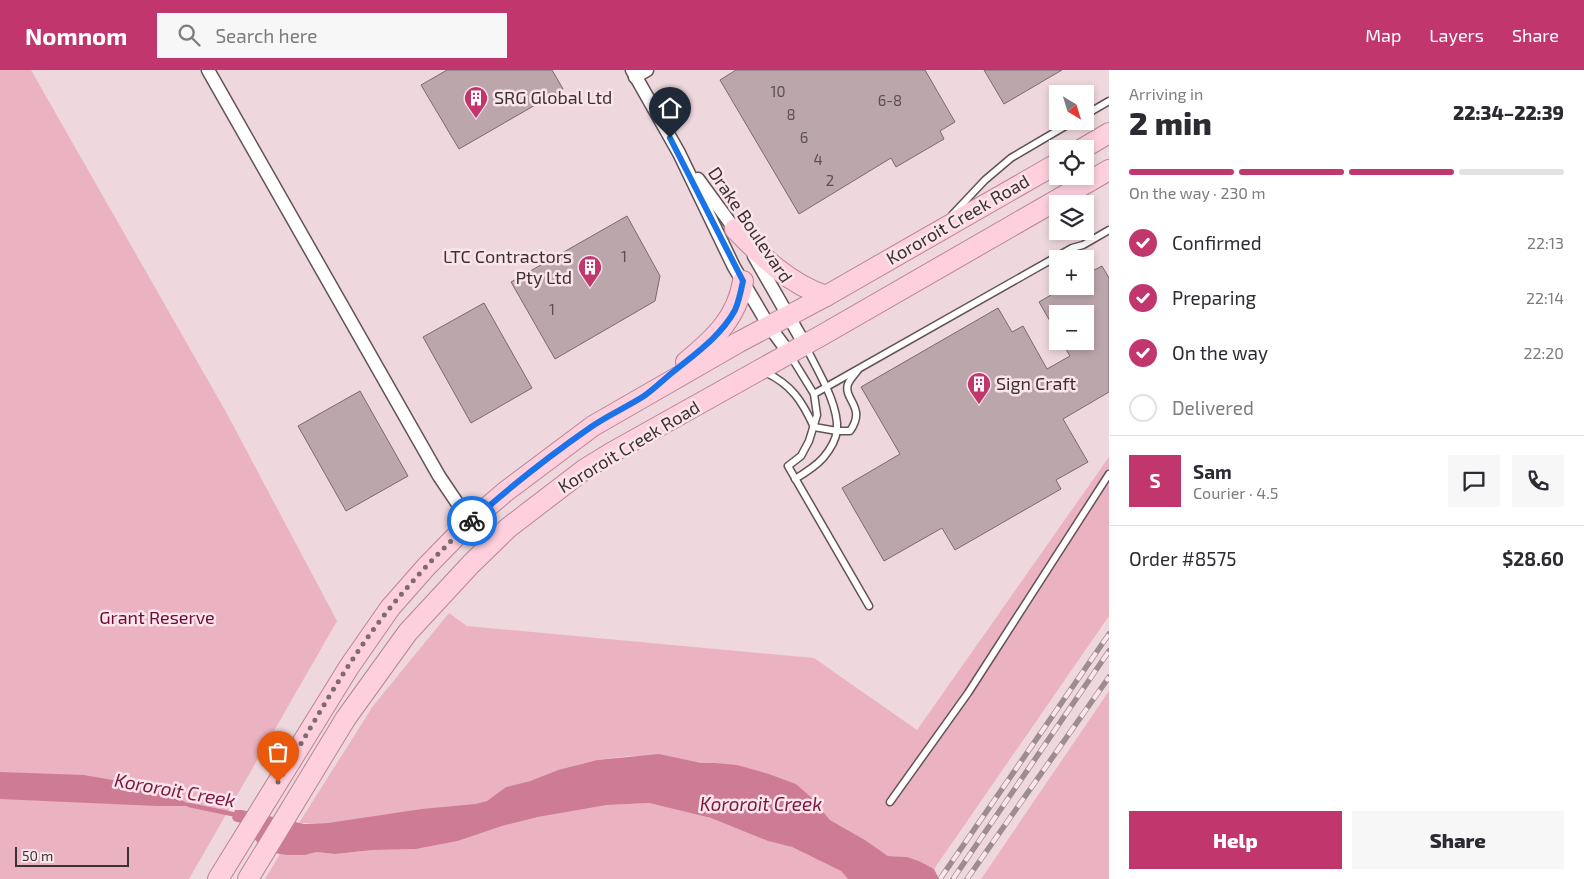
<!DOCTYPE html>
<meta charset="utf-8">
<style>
:root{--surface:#fff;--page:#f7f7f7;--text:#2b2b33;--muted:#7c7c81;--line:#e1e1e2;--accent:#c1366d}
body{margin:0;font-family:"Exo 2",sans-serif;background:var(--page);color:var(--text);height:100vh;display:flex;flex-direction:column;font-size:19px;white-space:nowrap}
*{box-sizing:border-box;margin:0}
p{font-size:16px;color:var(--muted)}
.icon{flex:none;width:28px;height:28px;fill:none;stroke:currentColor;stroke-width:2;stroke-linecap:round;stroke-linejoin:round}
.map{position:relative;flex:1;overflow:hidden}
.details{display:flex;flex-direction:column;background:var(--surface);width:475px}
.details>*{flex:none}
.needle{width:32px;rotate:142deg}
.buttons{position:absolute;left:1049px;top:15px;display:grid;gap:10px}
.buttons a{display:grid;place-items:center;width:45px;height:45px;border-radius:0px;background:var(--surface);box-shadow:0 2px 8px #0003;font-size:25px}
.scale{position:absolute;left:15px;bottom:12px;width:114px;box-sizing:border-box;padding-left:5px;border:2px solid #3b3234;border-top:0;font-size:14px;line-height:18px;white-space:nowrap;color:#3b3234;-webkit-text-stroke:4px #fbe5eb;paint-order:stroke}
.pin{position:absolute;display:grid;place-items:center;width:42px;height:42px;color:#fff;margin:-51px -21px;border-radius:50% 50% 50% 0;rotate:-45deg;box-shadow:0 0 5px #0007}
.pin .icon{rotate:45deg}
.courier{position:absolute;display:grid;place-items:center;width:50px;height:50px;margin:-25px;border:4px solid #1a73e8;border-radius:50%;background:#fff;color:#222;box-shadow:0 1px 6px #0007}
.head em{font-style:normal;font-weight:800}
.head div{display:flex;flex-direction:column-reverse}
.head{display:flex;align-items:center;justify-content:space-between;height:85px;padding:0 20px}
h1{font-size:32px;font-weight:800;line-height:38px}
.bar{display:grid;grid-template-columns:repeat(4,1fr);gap:8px 5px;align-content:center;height:60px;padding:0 20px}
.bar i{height:6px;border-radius:4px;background:var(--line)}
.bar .current{background:var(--accent)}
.bar p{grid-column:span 4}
.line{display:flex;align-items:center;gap:12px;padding:0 20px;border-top:1px solid var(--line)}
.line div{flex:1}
.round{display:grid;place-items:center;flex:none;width:52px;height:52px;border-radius:0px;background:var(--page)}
ol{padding:0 20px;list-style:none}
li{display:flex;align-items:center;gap:15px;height:55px}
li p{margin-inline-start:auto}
li .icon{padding:5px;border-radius:50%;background:var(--accent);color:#fff;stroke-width:4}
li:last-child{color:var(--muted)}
li i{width:28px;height:28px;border:2px solid var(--line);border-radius:50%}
.action{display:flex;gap:10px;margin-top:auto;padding:10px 20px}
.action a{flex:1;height:58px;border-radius:0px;background:var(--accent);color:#fff;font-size:20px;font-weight:800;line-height:58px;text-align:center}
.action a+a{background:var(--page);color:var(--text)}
header{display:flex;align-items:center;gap:30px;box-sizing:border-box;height:70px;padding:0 25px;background:var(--accent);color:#fff}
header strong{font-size:24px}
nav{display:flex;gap:28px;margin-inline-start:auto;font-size:18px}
.search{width:350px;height:45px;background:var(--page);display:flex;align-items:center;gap:12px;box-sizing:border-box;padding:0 18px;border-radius:0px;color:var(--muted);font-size:19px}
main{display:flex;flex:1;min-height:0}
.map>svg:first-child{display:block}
.green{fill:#ebb2c2}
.water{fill:#ce7c95}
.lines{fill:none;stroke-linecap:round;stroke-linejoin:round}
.stream{stroke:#ce7c95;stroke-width:4.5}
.building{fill:#bba6ac;stroke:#7c696e}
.lane-casing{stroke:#635256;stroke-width:9}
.street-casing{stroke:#635256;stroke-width:15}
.primary-casing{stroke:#b98593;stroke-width:22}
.lane{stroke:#fff;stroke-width:6}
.street{stroke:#fff;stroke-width:12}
.primary{stroke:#fed0dd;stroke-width:20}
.rail-casing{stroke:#9d8d90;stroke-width:5.5}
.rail{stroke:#fbe5eb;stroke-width:4;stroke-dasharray:11;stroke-linecap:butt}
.done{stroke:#7a6c6f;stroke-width:5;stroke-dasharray:0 9}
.route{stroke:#1a73e8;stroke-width:6}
.labels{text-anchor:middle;stroke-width:5;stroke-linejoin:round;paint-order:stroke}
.number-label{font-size:15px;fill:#5b4f52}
.poi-label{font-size:18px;fill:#3b3234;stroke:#fbe5eb;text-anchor:start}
.street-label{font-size:18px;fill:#3b3234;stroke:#fbe5eb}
.park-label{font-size:18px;fill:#6f0a38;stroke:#fbe5eb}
.water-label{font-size:19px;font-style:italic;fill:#7a1841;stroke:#fbe5eb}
</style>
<header>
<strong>Nomnom</strong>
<div class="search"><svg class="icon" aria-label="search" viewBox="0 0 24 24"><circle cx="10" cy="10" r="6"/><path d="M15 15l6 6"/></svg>Search here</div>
<nav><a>Map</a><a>Layers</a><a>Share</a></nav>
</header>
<main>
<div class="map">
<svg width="1109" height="809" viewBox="0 0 1109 809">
<rect width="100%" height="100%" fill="#eed8dd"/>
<!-- green -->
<g class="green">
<path d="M 0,0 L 31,0 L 226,342 L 337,551 L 189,809 L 0,809 Z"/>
<path d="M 1109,387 L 1109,546 L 934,799 L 919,791 L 907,787 L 888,786 L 865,770 L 830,750 L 811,727 L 796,714 L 769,704 L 715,693 L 701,693 L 630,686 L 597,690 L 558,700 L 530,711 L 506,717 L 487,731 L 475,734 L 328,753 L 299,753 L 373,636 L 449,543 L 467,556 L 814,588 L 917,660 Z"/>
<path d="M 1109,621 L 1109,809 L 981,809 Z"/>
<path d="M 649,733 L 711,748 L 768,771 L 792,777 L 841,801 L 848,809 L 265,809 L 280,784 L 305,785 L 316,782 L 335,784 L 373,780 L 416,779 L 458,771 L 502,756 L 538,747 L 607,735 Z"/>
</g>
<!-- water -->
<g class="water">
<path d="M 659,684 L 701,693 L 715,693 L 737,695 L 769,704 L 796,714 L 811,727 L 830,750 L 865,770 L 888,786 L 907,787 L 919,791 L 934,799 L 939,809 L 848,809 L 841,801 L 792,777 L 768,771 L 711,748 L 649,733 L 607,735 L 538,747 L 502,756 L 458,771 L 416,779 L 373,780 L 335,784 L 316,782 L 305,785 L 287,785 L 274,783 L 257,772 L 244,754 L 234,751 L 232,748 L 235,740 L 242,740 L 304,754 L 328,753 L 422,739 L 475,734 L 487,731 L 506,717 L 530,711 L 558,700 L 597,690 Z"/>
<path d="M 0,702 L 84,705 L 158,718 L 193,736 L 157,736 L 0,729 Z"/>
</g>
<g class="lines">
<!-- stream -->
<path class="stream" d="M 189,735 L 237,745"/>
</g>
<!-- building -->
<g class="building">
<path d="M 447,0 L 552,0 L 563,19 L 459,79 L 421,15 Z"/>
<path d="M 736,0 L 925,0 L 955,52 L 940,61 L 944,69 L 896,97 L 891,88 L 799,144 L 720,10 Z"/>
<path d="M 984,0 L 1062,0 L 1004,34 Z"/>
<path d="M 627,146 L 660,206 L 655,231 L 555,289 L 511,212 Z"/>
<path d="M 1102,196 L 1109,208 L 1109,322 L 1063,349 L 1088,392 L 1056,410 L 1061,419 L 955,480 L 942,458 L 884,491 L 842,418 L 900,384 L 861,317 L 998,238 L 1012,262 L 1023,256 L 1047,299 L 1070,286 L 1061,271 L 1085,271 L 1085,244 L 1058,244 L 1058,265 L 1039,232 L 1066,216 L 1085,216 L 1085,205 Z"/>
<path d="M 484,233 L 532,318 L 471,353 L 423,267 Z"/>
<path d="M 360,321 L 408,406 L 346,441 L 298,356 Z"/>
</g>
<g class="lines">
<!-- lane casing -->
<g class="lane-casing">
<g id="lane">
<path d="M 1085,45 L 1109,31"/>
<path d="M 952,145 L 985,110 L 1011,88 L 1074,51"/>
<path d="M 790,285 L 814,324 L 817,345 L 809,371 L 801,386 L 788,396 L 869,536"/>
<path d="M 765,302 C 792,315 802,331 814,357 L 837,361 L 850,361 C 867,337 843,330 848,314 C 850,309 855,304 858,300"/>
<path d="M 814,324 L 1072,178 L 1083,175 L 1109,160"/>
<path d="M 795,409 C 805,403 815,397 823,388 C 829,381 836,370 837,360 C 839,334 817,300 806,277"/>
<path d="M 890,732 L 968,623 L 1109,404"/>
</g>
</g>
<!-- street casing -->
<g class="street-casing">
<g id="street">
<path d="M 208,0 L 439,406 L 470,452"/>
<path d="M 632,0 L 679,83 L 734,197 L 769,256 L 789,283"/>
<path d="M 635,7 L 647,0"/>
<path d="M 698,109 L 739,165"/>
<path d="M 754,186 L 805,275"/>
</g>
</g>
<!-- primary casing -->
<g class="primary-casing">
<g id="primary">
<path d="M 1082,79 L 1109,63"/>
<path d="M 735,159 C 761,186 789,214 826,226"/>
<path d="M 686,292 C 714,269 737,248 743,211"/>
<path d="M 218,809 L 349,597 L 390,538 L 426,497 L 470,452 L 505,422 L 593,356 L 739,272 L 826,226 L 1058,93"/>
<path d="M 248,809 L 346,648 L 408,562 L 471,494 L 508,458 L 585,399 L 611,383 L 824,264 L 1109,100"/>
</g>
</g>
<!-- lane -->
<use href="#lane" class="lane"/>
<!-- street -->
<use href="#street" class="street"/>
<!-- primary -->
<use href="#primary" class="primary"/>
<!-- rail casing -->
<g class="rail-casing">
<g id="rail">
<path d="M 940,809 L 1109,564"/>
<path d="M 953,809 L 1109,581"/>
<path d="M 967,809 L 1109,607"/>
</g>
</g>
<!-- rail -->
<use href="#rail" class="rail"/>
</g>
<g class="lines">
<!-- done -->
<path class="done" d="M 278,712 C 314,653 347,591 390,538 C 415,507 443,478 472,451"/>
<!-- route -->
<path class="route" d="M 472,451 C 510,417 549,386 591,357 C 608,345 627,337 644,326 C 654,319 663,310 673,302 C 695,284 721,266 735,240 C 739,231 741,221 743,211 L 670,68"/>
</g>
<!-- icons -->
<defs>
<g id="building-pin" transform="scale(1.25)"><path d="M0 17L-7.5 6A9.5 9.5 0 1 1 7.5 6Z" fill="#c1366d" stroke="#fbe5eb"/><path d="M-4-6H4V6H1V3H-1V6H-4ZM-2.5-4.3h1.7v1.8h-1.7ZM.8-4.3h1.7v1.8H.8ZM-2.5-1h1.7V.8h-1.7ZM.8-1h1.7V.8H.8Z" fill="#fff"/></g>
</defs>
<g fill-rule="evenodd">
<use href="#building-pin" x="476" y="28"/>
<use href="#building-pin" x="590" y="197"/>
<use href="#building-pin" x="979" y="314"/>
</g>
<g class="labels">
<!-- number labels -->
<g class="number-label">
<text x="778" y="27">10</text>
<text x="890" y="36">6-8</text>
<text x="791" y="50">8</text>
<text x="804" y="73">6</text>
<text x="818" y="95">4</text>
<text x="830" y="116">2</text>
<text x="624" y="192">1</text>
<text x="552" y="245">1</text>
</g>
<!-- poi labels -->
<g class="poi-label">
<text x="494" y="34">SRG Global Ltd</text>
<text x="572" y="193" text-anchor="end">LTC Contractors<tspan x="572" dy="21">Pty Ltd</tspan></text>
<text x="996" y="320">Sign Craft</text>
</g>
<!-- street labels -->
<g class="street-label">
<text transform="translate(958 150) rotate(-30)" y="6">Kororoit Creek Road</text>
<text transform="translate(750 155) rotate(56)" y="6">Drake Boulevard</text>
<text transform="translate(629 377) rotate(-31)" y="6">Kororoit Creek Road</text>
</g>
<!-- park labels -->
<g class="park-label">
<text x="157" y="554">Grant Reserve</text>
</g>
<!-- water labels -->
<g class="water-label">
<text transform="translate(175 720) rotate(10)" y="7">Kororoit Creek</text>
<text x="761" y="741">Kororoit Creek</text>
</g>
</g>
</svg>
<div class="buttons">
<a><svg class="needle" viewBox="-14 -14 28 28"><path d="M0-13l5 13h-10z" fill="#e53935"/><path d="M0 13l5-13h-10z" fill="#7c7c81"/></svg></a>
<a><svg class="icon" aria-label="locate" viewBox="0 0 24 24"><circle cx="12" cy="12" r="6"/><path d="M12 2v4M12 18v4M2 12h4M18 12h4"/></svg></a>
<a><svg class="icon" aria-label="layers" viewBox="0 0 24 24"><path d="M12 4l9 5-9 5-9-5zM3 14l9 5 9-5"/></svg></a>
<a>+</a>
<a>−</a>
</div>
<div class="scale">50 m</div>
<div class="pin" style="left:278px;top:712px;background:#ea580c"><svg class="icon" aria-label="bag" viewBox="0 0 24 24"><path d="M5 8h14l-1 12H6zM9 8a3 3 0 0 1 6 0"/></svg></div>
<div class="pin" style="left:670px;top:68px;background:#1f2937"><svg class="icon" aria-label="home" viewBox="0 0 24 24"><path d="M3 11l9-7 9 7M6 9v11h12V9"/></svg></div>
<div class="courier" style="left:472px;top:451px"><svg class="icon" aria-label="bike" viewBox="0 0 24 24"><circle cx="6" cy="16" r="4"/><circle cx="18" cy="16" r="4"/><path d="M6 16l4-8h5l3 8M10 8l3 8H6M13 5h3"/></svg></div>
</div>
<section class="details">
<div class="head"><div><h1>2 min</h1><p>Arriving in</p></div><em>22:34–22:39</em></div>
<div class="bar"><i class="current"></i><i class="current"></i><i class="current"></i><i></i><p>On the way · 230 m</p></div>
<ol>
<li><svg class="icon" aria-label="check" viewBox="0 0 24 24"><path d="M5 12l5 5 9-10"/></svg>Confirmed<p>22:13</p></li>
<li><svg class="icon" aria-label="check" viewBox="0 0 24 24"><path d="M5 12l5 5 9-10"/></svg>Preparing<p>22:14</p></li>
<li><svg class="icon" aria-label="check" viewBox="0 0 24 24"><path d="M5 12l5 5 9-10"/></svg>On the way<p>22:20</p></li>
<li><i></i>Delivered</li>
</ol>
<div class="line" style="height:90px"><b class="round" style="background:var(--accent);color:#fff">S</b><div><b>Sam</b><p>Courier · 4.5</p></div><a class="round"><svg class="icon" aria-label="chat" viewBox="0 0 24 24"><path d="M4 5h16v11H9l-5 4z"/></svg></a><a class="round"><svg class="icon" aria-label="phone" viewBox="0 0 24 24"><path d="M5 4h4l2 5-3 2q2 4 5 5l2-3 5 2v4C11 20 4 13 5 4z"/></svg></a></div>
<div class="line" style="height:65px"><div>Order #8575</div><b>$28.60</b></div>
<div class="action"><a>Help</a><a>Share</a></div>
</section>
</main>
